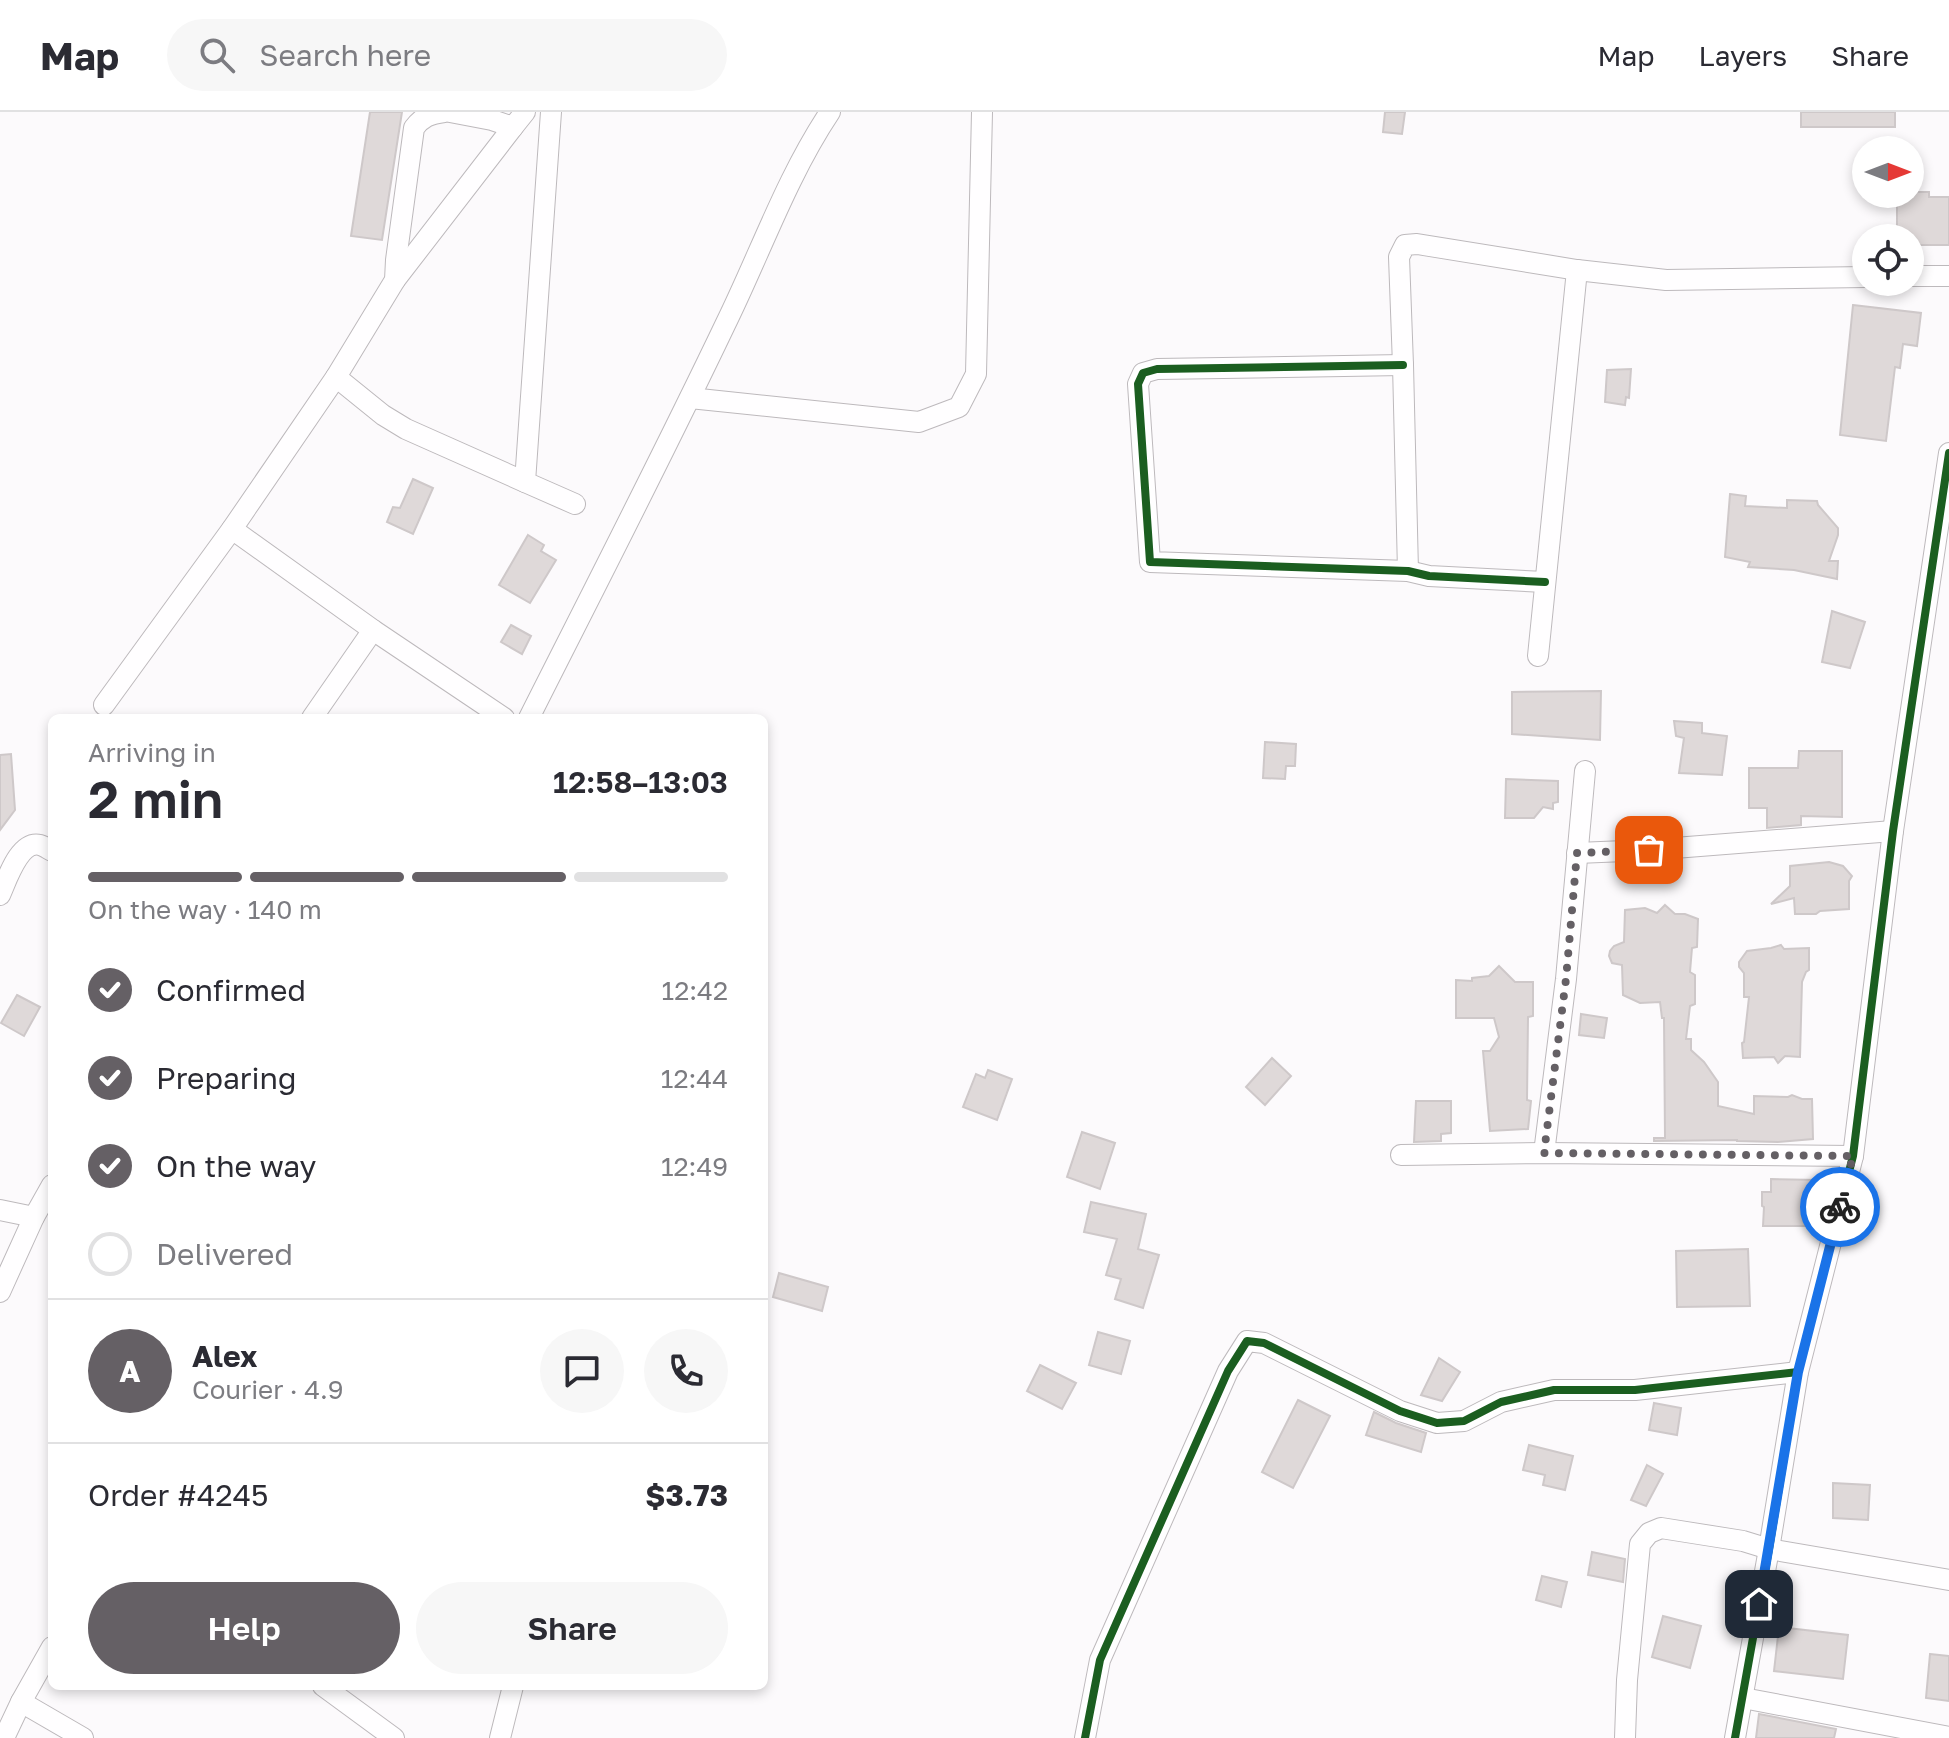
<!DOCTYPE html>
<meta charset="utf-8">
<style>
:root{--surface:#fff;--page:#f7f7f7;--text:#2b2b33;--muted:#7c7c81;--line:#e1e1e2;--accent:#656065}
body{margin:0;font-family:"Golos Text",sans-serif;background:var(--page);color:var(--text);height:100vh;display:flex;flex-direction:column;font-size:30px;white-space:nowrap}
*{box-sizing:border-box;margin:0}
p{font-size:26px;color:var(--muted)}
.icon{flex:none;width:44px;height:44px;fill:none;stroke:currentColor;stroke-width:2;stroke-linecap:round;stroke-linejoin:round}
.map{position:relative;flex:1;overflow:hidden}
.drawer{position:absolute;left:48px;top:602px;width:720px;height:976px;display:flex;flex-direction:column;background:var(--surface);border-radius:12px;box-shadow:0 4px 12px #0003}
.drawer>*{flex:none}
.needle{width:52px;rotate:90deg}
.tools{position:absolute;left:1852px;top:24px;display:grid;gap:16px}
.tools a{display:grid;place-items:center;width:72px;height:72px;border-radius:50%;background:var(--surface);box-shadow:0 4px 12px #0003;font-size:40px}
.pin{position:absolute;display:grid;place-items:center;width:68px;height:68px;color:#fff;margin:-34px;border-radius:16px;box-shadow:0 4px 12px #0006}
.courier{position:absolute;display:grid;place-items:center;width:80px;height:80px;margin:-40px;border:6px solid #1a73e8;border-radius:50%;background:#fff;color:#222;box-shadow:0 2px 10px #0007}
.head em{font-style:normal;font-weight:600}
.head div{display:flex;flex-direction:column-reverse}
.head{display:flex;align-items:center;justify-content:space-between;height:136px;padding:0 40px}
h1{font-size:52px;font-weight:600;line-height:60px}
.bar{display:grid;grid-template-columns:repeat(4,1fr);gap:12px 8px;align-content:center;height:96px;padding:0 40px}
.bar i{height:10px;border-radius:6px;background:var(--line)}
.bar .on{background:var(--accent)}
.bar p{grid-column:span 4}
.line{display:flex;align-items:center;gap:20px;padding:0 40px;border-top:2px solid var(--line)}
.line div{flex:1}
.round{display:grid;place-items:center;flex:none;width:84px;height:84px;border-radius:42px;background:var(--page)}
ol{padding:0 40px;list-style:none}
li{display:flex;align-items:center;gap:24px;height:88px}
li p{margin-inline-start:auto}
li .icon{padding:8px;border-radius:50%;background:var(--accent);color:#fff;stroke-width:4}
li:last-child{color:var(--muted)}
li i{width:44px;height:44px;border:4px solid var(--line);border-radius:50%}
.cta{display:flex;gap:16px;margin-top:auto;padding:16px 40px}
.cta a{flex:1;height:92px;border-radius:48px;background:var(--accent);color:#fff;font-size:32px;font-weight:600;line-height:92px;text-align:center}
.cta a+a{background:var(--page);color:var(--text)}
header{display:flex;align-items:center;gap:48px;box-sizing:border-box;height:112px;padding:0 40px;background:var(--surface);border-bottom:2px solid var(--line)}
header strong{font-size:38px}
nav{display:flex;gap:44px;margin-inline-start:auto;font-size:28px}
.search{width:560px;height:72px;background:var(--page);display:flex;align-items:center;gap:20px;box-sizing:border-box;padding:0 28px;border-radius:44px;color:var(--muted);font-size:30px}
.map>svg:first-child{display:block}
.building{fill:#dfd9d9;stroke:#cec8c9;stroke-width:2}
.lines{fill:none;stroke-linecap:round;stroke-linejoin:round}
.street-casing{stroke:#bdb9bc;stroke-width:22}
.street{stroke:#fffeff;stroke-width:20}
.cycleway-casing{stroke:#fff;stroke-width:13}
.cycleway{stroke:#1b5e20;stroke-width:8}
.done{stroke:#656065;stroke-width:8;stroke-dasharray:0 14.4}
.route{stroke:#1a73e8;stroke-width:10}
</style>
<header>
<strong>Map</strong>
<div class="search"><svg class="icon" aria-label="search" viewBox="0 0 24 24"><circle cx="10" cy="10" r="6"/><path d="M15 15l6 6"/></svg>Search here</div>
<nav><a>Map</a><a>Layers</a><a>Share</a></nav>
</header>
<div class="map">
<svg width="1949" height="1626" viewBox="0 0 1949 1626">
<rect width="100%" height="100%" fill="#fcfafc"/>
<!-- building -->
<g class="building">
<path d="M 370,0 L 402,0 L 382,128 L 351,124 Z"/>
<path d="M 1385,0 L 1405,0 L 1402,22 L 1383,20 Z"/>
<rect x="1801" y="0" width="94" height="15"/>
<path d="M 1910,80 L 1929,80 L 1929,85 L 1949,85 L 1949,133 L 1910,133 L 1910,126 L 1897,126 L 1897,82 L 1910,82 Z"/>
<path d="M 1853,193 L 1921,201 L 1917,234 L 1903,232 L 1900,256 L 1895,255 L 1886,329 L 1840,323 Z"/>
<path d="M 1631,257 L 1629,286 L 1626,285 L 1625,293 L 1605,290 L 1607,258 Z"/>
<path d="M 413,367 L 433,376 L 413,422 L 387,410 L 393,395 L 400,396 Z"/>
<path d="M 1730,382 L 1746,384 L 1745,394 L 1787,396 L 1787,388 L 1817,389 L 1818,393 L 1838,416 L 1838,423 L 1829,449 L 1838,449 L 1837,467 L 1794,458 L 1748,455 L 1750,450 L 1725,445 Z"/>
<path d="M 528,423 L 544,433 L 541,439 L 556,448 L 530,491 L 499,473 Z"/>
<path d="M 1832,499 L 1865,510 L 1850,556 L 1822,550 Z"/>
<path d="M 511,513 L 531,524 L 522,542 L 501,530 Z"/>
<path d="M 1601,579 L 1600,628 L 1512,622 L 1512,580 Z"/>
<path d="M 1674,609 L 1702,611 L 1702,621 L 1727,624 L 1722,663 L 1679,661 L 1684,626 L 1676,624 Z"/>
<path d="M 1265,630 L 1296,632 L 1295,654 L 1286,654 L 1285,667 L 1263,666 Z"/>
<path d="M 1799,639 L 1842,639 L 1842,705 L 1801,704 L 1801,713 L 1767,716 L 1767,696 L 1749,696 L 1749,656 L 1798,656 Z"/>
<path d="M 11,642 L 15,698 L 0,718 L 0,643 Z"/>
<path d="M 1506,667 L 1558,669 L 1558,690 L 1553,691 L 1553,697 L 1543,695 L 1534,706 L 1505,706 Z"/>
<path d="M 1829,750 L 1843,754 L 1852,764 L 1849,769 L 1849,797 L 1820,799 L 1816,802 L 1795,802 L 1794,786 L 1771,792 L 1790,774 L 1790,754 Z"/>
<path d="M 1665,793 L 1675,802 L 1685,802 L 1698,807 L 1697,835 L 1692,836 L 1690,860 L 1695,863 L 1695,892 L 1690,894 L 1686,927 L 1691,927 L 1691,938 L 1704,950 L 1718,970 L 1718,994 L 1754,1002 L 1754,984 L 1788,985 L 1792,983 L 1802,987 L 1812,987 L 1813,1027 L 1778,1030 L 1737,1029 L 1737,1028 L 1654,1029 L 1654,1026 L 1665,1026 L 1664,906 L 1662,906 L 1660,890 L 1640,891 L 1623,883 L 1622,853 L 1612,851 L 1609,844 L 1610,839 L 1614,834 L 1624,830 L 1625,798 L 1645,796 L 1657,801 Z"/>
<path d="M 1781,833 L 1784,837 L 1809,836 L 1809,858 L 1806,860 L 1802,870 L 1800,945 L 1785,944 L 1778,951 L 1774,945 L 1743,946 L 1742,931 L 1744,930 L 1749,885 L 1744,885 L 1744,861 L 1739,855 L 1739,850 L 1747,839 L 1771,836 Z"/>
<path d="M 1499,854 L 1515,870 L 1533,870 L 1533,904 L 1528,905 L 1527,988 L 1531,989 L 1528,1017 L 1490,1019 L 1483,939 L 1490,939 L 1499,925 L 1494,906 L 1456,906 L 1456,868 L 1472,869 L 1472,866 L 1489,864 Z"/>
<path d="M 17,883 L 40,895 L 24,924 L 1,911 Z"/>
<path d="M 1581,902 L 1607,906 L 1604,926 L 1579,923 Z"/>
<path d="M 1272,946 L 1291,964 L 1265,993 L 1246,975 Z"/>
<path d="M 988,958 L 1012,967 L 997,1008 L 963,995 L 976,962 L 985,966 Z"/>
<path d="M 1416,989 L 1451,989 L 1451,1021 L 1441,1022 L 1441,1029 L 1414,1030 Z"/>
<path d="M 1082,1020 L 1115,1031 L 1100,1077 L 1067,1065 Z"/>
<path d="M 1771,1067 L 1818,1068 L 1816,1114 L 1763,1114 L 1764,1095 L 1762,1094 L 1762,1080 L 1771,1080 Z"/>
<path d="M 1091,1090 L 1146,1102 L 1138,1137 L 1159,1143 L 1143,1196 L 1115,1187 L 1121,1167 L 1106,1163 L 1117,1127 L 1084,1120 Z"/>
<path d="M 1748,1137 L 1750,1194 L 1677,1195 L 1676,1139 Z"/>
<path d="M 779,1161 L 828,1175 L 822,1199 L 773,1185 Z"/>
<path d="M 1098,1220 L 1130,1229 L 1121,1262 L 1089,1253 Z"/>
<path d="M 1439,1246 L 1460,1260 L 1442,1289 L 1421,1283 Z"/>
<path d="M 1040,1253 L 1076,1271 L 1062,1297 L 1027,1279 Z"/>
<path d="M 1298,1288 L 1330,1304 L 1293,1376 L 1262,1360 Z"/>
<path d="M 1654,1291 L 1681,1296 L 1677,1323 L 1649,1318 Z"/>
<path d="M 1374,1300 L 1396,1311 L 1426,1321 L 1421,1340 L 1366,1323 Z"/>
<path d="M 1529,1333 L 1573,1344 L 1565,1378 L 1543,1373 L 1545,1363 L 1523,1358 Z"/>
<path d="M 1647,1353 L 1663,1362 L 1646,1394 L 1631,1388 Z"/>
<path d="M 1833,1371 L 1870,1373 L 1868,1408 L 1833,1406 Z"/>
<path d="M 1592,1440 L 1625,1447 L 1623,1470 L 1588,1463 Z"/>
<path d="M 1542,1464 L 1567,1470 L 1561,1495 L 1536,1488 Z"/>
<path d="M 1663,1504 L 1701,1514 L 1690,1556 L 1652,1545 Z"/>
<path d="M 1779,1515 L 1848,1523 L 1843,1567 L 1774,1559 Z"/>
<path d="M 1930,1542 L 1949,1544 L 1949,1589 L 1926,1586 Z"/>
<path d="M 1759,1602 L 1836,1617 L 1834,1626 L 1756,1626 Z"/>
</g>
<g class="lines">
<!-- street casing -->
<g class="street-casing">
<g id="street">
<path d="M 444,0 C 430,2 422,5 414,16 L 396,148 L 395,168 L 336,265 L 383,303 L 406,317 L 525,370"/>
<path d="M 450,0 L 492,8 L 513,15 L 525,0"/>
<path d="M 551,0 L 525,370 L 575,392"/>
<path d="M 1910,164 L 1949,164"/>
<path d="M 395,168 L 513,15"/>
<path d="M 1403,253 L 1157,257 L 1143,261 L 1138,272 L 1150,450 L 1408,459 L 1429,464 L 1545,470"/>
<path d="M 690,286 L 919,310 L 959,295 L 976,262 L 982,0"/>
<path d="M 232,417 L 373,518 L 504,606"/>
<path d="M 1408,459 L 1403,253 L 1399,145 L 1405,133 L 1417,132 L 1577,158 L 1666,168 L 1866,165"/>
<path d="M 1538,544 L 1577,158"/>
<path d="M 104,593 L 232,417 L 336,265"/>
<path d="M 312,606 L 373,518"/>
<path d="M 529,606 C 595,475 662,345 725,213 C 760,142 786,66 830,0"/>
<path d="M 1577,741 L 1649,738 L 1893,719"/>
<path d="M 0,783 C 7,768 19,728 40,733 C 44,734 48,737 52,739"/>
<path d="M 1544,1041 L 1566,867 L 1585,659"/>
<path d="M 1401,1043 L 1544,1041 L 1853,1044"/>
<path d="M 0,1098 L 34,1105"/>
<path d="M 0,1180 L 34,1105 L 52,1073"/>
<path d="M 323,1574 L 394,1626"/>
<path d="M 1743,1586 L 1949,1625"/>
<path d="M 21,1590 L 83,1626"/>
<path d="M 4,1626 L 21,1590 L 52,1535"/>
<path d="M 500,1626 L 513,1574"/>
<path d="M 1085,1626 L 1100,1548 L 1228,1259 L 1247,1229 L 1264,1231 L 1400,1299 L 1437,1311 L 1464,1309 L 1501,1290 L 1554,1278 L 1635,1278 L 1798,1260"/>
<path d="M 1625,1626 L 1627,1568 L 1640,1432 L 1649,1421 L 1661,1416 L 1743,1429 L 1769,1437 L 1949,1468"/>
<path d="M 1735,1626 L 1769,1437 L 1798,1260 L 1853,1044 L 1893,719 L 1949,341"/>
</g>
</g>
<!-- street -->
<use href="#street" class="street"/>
<!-- cycleway casing -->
<g class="cycleway-casing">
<g id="cycleway">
<path d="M 1403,253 L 1157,257 L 1143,261 L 1138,272 L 1150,450 L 1408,459 L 1429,464 L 1545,470"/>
<path d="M 1085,1626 L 1100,1548 L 1228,1259 L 1247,1229 L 1264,1231 L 1400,1299 L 1437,1311 L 1464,1309 L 1501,1290 L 1554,1278 L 1635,1278 L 1798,1260"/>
<path d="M 1735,1626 L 1769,1437 L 1798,1260 L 1853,1044 L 1893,719 L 1949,341"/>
</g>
</g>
<!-- cycleway -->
<use href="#cycleway" class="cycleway"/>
</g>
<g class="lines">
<!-- done -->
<path class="done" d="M 1649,738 L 1577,741 L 1566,867 L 1544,1041 L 1853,1044 L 1840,1095"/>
<!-- route -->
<path class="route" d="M 1759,1492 L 1798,1260 L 1840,1095"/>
</g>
</svg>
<div class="tools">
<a><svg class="needle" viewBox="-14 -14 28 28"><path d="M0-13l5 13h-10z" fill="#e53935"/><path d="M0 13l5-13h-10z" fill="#7c7c81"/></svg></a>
<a><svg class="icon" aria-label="locate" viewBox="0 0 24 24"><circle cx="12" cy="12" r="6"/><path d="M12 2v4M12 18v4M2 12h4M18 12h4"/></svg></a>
</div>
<div class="pin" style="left:1649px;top:738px;background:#ea580c"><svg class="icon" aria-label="bag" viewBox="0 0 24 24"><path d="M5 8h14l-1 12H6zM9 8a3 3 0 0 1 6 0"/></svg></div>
<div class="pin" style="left:1759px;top:1492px;background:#1f2937"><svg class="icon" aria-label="home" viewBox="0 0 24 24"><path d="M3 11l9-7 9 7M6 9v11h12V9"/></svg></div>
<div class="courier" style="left:1840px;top:1095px"><svg class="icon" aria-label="bike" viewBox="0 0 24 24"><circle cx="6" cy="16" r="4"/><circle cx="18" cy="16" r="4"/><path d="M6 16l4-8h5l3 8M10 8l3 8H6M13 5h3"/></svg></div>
<section class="drawer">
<div class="head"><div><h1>2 min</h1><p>Arriving in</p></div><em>12:58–13:03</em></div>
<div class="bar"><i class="on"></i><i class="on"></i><i class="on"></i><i></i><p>On the way · 140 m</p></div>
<ol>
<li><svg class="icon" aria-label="check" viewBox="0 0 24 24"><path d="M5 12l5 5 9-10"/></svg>Confirmed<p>12:42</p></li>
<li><svg class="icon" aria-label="check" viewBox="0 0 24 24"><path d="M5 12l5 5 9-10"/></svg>Preparing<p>12:44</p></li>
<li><svg class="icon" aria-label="check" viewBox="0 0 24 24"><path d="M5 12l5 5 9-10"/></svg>On the way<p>12:49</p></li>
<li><i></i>Delivered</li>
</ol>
<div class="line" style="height:144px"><b class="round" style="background:var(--accent);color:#fff">A</b><div><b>Alex</b><p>Courier · 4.9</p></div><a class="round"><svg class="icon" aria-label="chat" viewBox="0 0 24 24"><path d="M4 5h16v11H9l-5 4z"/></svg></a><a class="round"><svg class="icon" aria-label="phone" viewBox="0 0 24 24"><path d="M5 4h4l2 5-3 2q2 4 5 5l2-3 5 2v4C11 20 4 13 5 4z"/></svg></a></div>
<div class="line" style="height:104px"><div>Order #4245</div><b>$3.73</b></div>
<div class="cta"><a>Help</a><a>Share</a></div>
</section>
</div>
